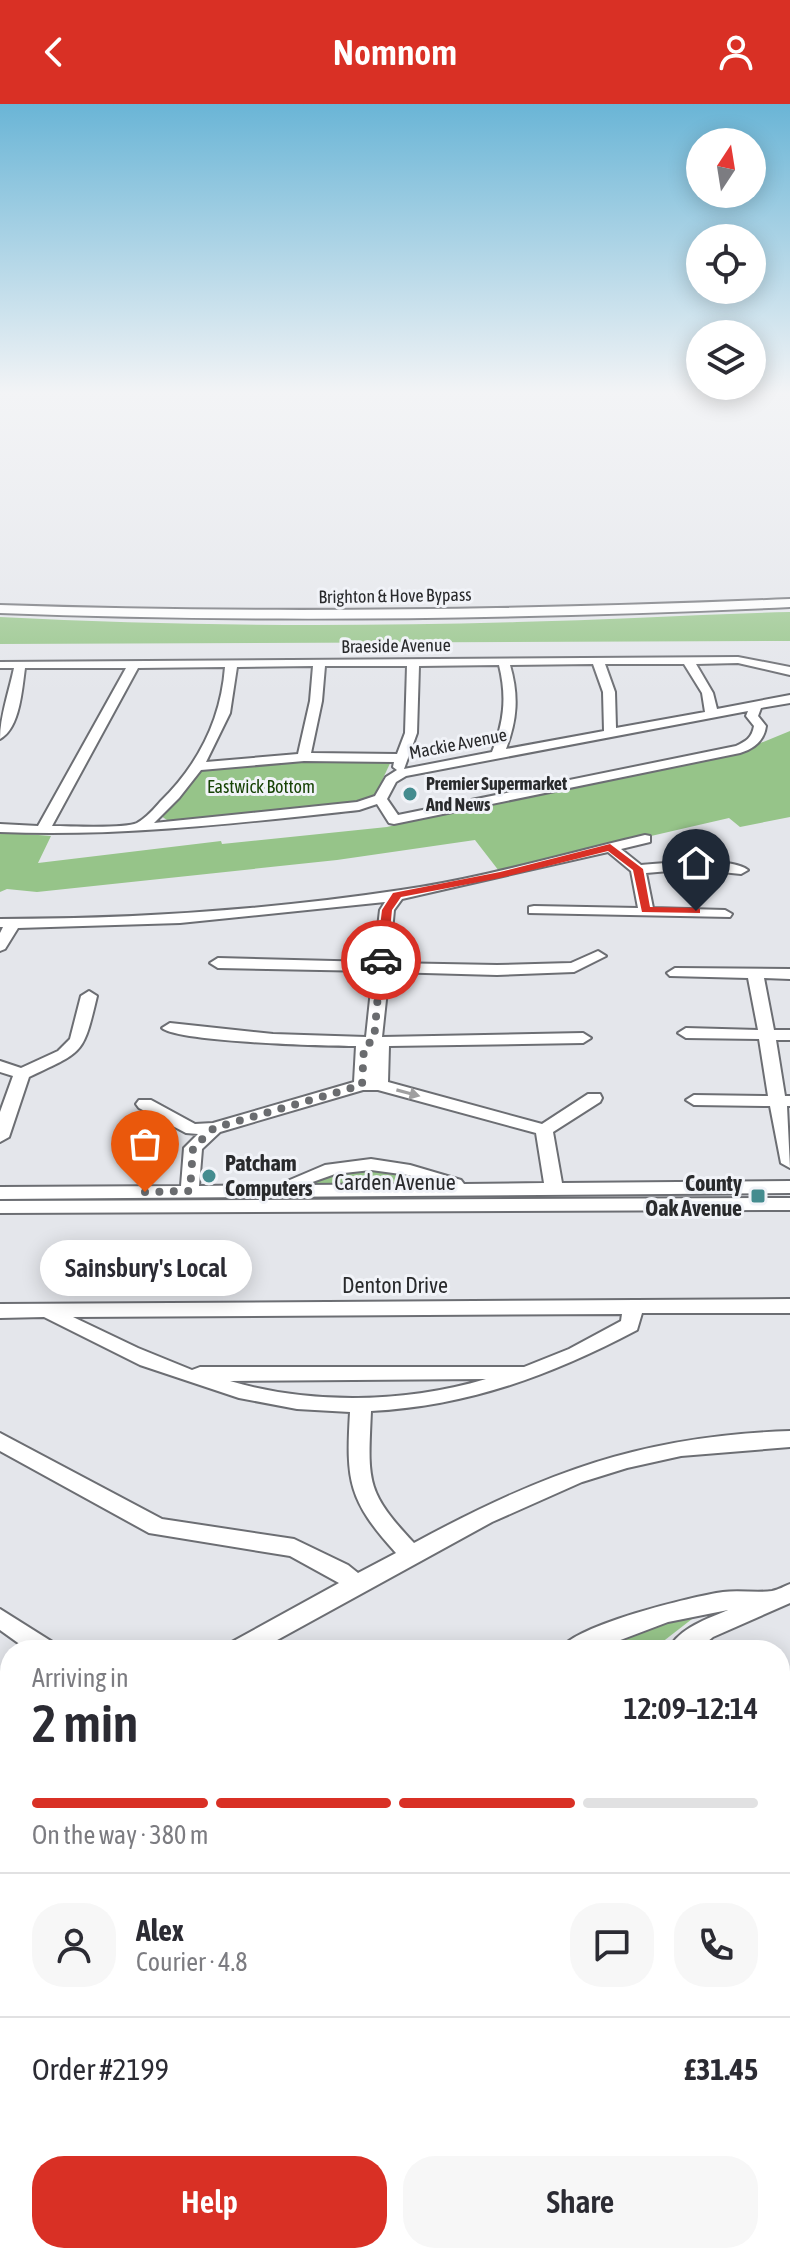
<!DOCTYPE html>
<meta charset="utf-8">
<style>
:root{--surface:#fff;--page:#f7f7f7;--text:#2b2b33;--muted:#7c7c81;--line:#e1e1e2;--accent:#d93025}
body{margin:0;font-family:"Asap Condensed",sans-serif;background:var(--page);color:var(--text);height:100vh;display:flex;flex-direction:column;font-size:30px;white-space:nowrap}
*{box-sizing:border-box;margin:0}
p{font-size:26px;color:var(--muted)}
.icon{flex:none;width:44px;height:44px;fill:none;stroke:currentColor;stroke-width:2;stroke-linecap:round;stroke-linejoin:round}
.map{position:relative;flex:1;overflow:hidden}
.side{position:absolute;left:0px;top:1536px;width:790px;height:624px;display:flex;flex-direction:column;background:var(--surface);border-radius:32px 32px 0 0;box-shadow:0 4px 20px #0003}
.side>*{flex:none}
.needle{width:52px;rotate:12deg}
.buttons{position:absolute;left:686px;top:24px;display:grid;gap:16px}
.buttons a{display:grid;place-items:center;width:80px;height:80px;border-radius:50%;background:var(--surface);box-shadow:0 4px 20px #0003;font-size:40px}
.pin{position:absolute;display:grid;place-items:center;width:68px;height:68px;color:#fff;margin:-82px -34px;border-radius:50% 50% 50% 0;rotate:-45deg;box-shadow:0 0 8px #0007}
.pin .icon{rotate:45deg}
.courier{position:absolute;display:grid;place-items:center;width:80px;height:80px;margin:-40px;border:6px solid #d93025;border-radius:50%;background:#fff;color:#222;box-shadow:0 2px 10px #0007}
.bubble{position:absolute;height:56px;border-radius:28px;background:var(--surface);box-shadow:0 4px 20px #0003;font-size:26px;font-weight:600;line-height:56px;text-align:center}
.head em{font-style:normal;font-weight:600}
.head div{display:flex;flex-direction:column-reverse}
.head{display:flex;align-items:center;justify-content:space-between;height:136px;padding:0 32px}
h1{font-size:52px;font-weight:600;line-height:60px}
.bar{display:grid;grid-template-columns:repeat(4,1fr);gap:12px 8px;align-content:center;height:96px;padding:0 32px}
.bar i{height:10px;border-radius:6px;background:var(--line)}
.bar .current{background:var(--accent)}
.bar p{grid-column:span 4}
.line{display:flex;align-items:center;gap:20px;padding:0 32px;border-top:2px solid var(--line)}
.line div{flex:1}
.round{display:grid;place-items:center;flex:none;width:84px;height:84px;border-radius:32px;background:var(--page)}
.primary-button{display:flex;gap:16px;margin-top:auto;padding:16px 32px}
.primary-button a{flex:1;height:92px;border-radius:32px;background:var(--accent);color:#fff;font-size:32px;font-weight:600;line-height:92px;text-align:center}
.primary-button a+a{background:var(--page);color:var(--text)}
header{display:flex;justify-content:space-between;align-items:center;height:104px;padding:0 32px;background:var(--accent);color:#fff;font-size:36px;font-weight:600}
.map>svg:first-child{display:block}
.green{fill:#96c489}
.forest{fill:#98c68b}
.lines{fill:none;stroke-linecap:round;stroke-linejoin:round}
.minor-casing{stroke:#6c6e73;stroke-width:4}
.highway-casing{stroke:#6c6e73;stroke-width:4}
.minor{fill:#fff;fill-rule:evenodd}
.highway{fill:#fff;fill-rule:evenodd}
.oneway{fill:#9f9fa0}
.route{fill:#d93025}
.done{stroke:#6a6c6f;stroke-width:8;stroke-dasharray:0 14.4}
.poi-dot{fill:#448c8f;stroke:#f1f3f8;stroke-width:3}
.labels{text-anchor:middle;stroke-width:6;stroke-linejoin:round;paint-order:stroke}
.far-street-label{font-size:18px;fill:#292a2c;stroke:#f1f3f8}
.far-poi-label{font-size:18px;font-weight:bold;fill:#292a2c;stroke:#f1f3f8;text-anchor:start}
.far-park-label{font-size:18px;fill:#174305;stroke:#f1f3f8}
.poi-label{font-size:22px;font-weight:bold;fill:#292a2c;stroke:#f1f3f8;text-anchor:start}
.street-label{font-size:22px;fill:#292a2c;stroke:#f1f3f8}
</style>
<header><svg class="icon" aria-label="back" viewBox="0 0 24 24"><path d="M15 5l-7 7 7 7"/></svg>Nomnom<svg class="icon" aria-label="person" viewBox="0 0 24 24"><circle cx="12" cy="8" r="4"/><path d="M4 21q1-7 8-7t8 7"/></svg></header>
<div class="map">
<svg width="790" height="2160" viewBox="0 0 790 2160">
<rect width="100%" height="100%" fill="#e4e6eb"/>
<!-- green -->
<g class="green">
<path d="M 790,627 L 790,713 L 740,723 L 729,714 L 499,767 L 475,736 L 337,756 L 37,788 L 7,785 L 0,788 L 0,728 L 51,732 L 38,759 L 221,737 L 222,740 L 387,723 L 455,706 L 741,647 Z"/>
<path d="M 392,655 L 373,696 L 170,718 L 161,712 L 201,666 L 255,657 Z"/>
<path d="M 364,1061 L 443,1079 L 302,1080 Z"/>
<path d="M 701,1508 L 652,1546 L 607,1546 L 600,1540 Z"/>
</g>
<!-- forest -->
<path class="forest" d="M 790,508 L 790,537 L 0,540 L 0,513 C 172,522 345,523 517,518 C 608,516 699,510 790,508 Z"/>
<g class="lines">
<!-- minor casing -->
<g class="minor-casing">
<g id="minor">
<path d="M 738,553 L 790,563 L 790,571 L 738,559 L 696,560 L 713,589 L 717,605 L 790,591 L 790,599 L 761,604 L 758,612 L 766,622 C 764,637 754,645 740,649 L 394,720 L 389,719 L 377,700 L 359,706 C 239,719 120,733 0,728 L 0,720 L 38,722 L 126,564 L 25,564 C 22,585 20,624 0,635 C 0,612 9,588 14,564 L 0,564 L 0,558 ZM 593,560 L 603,588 L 604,627 L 506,645 C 517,616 519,592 510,561 ZM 605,560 L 684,560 L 702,589 L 705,608 L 616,624 L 615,588 ZM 499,561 C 507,593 504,618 492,648 L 404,665 L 417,629 L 419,562 ZM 313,562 L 310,597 L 298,650 L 206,658 L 230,609 L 237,563 ZM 325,562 L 407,562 L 405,629 L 397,650 L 311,649 L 322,597 ZM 225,563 C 221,616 198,661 160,698 C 154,705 146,714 137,719 C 125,725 69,722 52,722 L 138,564 ZM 748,607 L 746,612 L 754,622 C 752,634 746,637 736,642 L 398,711 L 387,695 L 396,678 L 406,672 ZM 304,657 L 394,658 L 393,663 L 397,666 L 386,673 L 375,692 L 357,698 L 154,719 L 179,694 L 201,666 Z"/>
<path d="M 645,731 L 650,732 L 650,738 L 621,745 L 641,761 C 665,759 730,752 748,766 L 741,770 L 692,765 L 646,769 L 653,804 L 725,806 L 732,810 L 730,813 L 529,809 L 529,803 L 534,802 L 638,804 L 631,767 L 608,748 L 402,795 L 394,806 L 389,859 L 497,861 L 571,859 L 598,847 L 606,852 L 574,868 L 497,871 L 389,868 L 382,933 L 583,929 L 591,934 L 583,939 L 389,942 L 388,978 L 542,1020 L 588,990 L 600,990 L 602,994 L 600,998 L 553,1028 L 562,1079 L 790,1077 L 790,1089 L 0,1095 L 0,1083 L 181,1082 L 184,1044 L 198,1030 L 186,1029 L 139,1004 L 136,1000 L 139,996 L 151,996 L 195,1020 L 213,1019 L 354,978 L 356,942 C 326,942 178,938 162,924 L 170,919 L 273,930 L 366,933 L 373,867 L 218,864 L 210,859 L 218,854 L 374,858 L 380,806 L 385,798 L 180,819 L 18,824 L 5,845 L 0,847 L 0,829 L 3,823 L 0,823 L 0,815 C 135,815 268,806 401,786 C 484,774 564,750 645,731 ZM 363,986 L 378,986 L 536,1029 L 544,1079 L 464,1080 L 461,1076 L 410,1061 L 371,1055 L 325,1061 L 278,1081 L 199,1082 L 202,1045 L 220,1028 ZM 371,1066 L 408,1071 L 437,1080 L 304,1081 L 335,1070 Z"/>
<path d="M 675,864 L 790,865 L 790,875 L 764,874 L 774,926 L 790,926 L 790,936 L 776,936 L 785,992 L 790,992 L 790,1002 L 787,1002 L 790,1064 L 781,1059 L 770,1002 L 694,1001 L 686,996 L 694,991 L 768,992 L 759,935 L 686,934 L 678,929 L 686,924 L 758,926 L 748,874 L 670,872 L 667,869 Z"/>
<path d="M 89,887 L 97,892 C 83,951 84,947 29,973 L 9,1033 L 0,1038 L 0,1008 L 13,972 L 0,968 L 0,957 L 21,964 L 58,947 L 70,935 L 81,892 Z"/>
<path d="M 790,1094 L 790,1106 L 0,1109 L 0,1097 Z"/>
<path d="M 790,1195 L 790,1209 L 642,1209 L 637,1226 C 552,1271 468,1302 371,1307 C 368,1377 365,1387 414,1439 C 543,1369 641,1332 790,1327 L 790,1343 L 681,1352 L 627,1364 L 582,1378 L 492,1418 L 259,1546 L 226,1546 L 230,1539 L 339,1479 L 290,1452 L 149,1429 L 0,1347 L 0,1329 L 162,1415 L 294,1435 L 348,1461 L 358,1469 L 396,1449 C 348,1396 346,1377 350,1308 L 297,1305 L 239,1294 L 140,1261 L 44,1213 L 0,1214 L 0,1200 ZM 622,1210 L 621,1217 L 569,1245 L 524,1263 L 200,1263 L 192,1266 L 138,1244 L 73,1213 ZM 486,1275 C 405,1299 311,1301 230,1277 Z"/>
<path d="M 790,1480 L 790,1499 L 713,1533 L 697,1546 L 668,1546 C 679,1524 707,1515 728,1506 L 668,1518 L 594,1546 L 560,1546 C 572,1522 693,1492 723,1488 C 739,1486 757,1489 772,1487 C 778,1486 785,1482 790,1480 Z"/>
<path d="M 0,1505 L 54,1539 L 58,1546 L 28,1546 L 0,1526 Z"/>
<path d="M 790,1625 L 790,1647 L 780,1649 L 780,1627 Z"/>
<path d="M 10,1665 L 10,1689 L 0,1693 L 0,1669 Z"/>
<path d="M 790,1823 L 790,1849 L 780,1853 L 780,1827 Z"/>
<path d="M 10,1915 L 10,1948 L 0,1952 L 0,1919 Z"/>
<path d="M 26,2150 L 64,2150 L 59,2160 L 21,2160 Z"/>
<path d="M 393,2150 L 427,2150 L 422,2160 L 388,2160 Z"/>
</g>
</g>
<!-- highway casing -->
<g class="highway-casing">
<path id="highway" d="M 790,495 L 790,503 C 527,515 264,519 0,509 L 0,501 C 264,510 527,506 790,495 Z"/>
</g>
<!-- minor -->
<use href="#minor" class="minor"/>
<!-- highway -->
<use href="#highway" class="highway"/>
</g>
<!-- one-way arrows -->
<defs><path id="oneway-solid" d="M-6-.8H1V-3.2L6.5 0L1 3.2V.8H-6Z" transform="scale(2)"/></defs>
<use class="oneway" href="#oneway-solid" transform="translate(408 989) rotate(15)"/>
<!-- sky -->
<linearGradient id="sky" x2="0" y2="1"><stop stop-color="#6ab5d6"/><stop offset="0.49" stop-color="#f3f4f6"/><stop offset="1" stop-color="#f3f4f6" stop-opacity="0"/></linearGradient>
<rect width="790" height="590" fill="url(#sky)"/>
<!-- route -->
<path class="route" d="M 610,740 L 643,765 L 650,803 L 696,804 L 700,805 L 700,809 L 642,808 L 633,766 L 608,747 L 500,774 L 401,793 L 392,806 L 387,856 L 381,859 L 376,856 L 382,806 L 393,789 L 500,768 Z"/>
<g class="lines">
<!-- done -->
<path class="done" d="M 145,1088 L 190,1087 L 193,1044 L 214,1024 L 362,981 L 364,942 L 374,936 L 381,856"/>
</g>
<!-- markers -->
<g class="poi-dot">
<circle cx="410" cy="690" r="8"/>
<circle cx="209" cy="1072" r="8"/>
<rect x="750" y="1084" width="16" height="16" rx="4"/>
</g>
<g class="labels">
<!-- far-street labels -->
<g class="far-street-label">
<text transform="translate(395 492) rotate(-1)" y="6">Brighton &amp; Hove Bypass</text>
<text transform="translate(396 542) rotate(-1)" y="6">Braeside Avenue</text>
<text transform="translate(458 640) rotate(-11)" y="6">Mackie Avenue</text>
</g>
<!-- far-poi labels -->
<g class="far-poi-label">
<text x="426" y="686">Premier Supermarket<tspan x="426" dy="21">And News</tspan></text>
</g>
<!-- far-park labels -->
<g class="far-park-label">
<text x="261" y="689">Eastwick Bottom</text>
</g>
<!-- poi labels -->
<g class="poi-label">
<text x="225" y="1067">Patcham<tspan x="225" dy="25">Computers</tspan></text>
<text x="742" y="1087" text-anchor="end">County<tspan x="742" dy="25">Oak Avenue</tspan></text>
</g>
<!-- street labels -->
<g class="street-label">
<text x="395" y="1086">Carden Avenue</text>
<text x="395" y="1189">Denton Drive</text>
</g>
</g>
</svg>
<div class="buttons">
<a><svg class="needle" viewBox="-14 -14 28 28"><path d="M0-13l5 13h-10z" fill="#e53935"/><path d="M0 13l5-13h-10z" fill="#7c7c81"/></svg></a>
<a><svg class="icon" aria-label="locate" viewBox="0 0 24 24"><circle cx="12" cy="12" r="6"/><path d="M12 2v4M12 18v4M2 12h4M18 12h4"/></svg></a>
<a><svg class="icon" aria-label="layers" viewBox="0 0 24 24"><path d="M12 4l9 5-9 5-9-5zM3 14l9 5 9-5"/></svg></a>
</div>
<div class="pin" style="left:145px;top:1088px;background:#ea580c"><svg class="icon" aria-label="bag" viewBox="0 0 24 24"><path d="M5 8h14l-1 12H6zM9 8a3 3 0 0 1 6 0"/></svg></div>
<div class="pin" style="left:696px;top:807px;background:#1f2937"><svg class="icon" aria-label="home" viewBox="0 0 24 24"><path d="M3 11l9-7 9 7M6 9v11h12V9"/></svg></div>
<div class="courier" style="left:381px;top:856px"><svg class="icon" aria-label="car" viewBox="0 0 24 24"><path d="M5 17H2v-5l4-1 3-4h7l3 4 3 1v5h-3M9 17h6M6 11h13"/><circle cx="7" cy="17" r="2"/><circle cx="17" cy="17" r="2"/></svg></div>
<div class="bubble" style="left:40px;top:1136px;width:212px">Sainsbury's Local</div>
<section class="side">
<div class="head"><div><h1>2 min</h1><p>Arriving in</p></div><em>12:09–12:14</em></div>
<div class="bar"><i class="current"></i><i class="current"></i><i class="current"></i><i></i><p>On the way · 380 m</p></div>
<div class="line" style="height:144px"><a class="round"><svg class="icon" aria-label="person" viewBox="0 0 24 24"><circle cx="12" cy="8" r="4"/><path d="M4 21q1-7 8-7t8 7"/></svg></a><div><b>Alex</b><p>Courier · 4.8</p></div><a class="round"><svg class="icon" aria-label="chat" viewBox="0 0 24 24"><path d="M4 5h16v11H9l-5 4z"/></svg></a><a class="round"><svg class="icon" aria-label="phone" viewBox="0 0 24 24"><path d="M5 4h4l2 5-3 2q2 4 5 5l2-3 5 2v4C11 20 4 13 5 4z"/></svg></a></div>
<div class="line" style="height:104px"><div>Order #2199</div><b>£31.45</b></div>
<div class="primary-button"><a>Help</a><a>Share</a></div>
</section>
</div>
